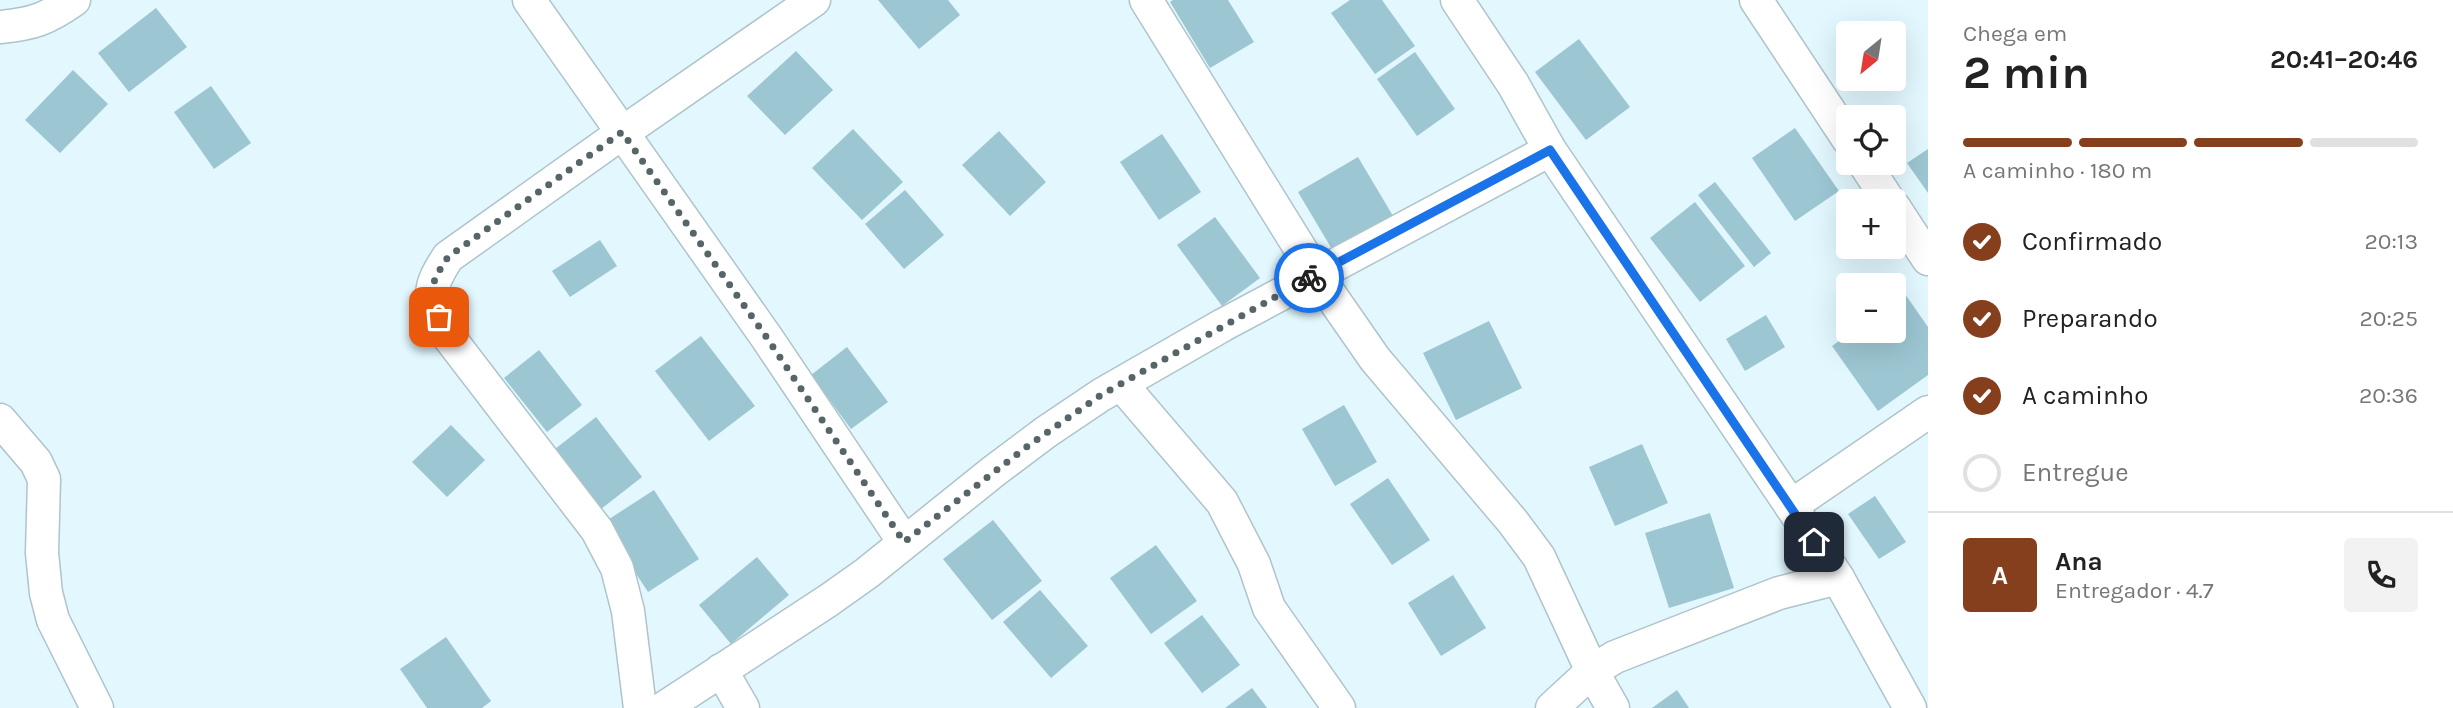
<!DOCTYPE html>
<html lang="pt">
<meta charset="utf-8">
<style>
:root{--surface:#fff;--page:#f2f2f2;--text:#222;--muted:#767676;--line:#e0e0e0;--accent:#853f1c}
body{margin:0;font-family:Karla,sans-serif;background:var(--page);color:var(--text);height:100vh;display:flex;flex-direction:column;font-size:26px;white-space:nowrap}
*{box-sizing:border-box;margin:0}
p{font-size:23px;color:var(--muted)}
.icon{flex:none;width:38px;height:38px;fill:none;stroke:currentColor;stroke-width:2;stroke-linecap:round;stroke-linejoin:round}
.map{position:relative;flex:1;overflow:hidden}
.details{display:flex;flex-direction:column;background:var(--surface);width:525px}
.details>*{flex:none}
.needle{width:46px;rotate:210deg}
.buttons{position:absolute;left:1836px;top:21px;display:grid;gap:14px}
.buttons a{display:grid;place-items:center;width:70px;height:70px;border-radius:7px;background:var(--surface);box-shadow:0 7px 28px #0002;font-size:35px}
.pin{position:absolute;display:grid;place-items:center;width:60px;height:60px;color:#fff;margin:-30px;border-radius:14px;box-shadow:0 4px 10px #0006}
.courier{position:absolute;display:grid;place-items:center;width:70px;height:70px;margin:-35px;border:5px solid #1a73e8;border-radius:50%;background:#fff;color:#222;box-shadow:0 2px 9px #0007}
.headline em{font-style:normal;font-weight:700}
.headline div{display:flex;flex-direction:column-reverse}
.headline{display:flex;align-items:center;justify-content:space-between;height:119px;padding:0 35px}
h1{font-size:46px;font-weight:700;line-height:52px}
.bar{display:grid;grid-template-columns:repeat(4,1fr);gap:10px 7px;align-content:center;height:84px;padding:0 35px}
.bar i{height:9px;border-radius:5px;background:var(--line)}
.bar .on{background:var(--accent)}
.bar p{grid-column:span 4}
.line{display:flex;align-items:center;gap:18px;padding:0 35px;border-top:2px solid var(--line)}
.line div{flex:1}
.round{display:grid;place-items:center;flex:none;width:74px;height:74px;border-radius:7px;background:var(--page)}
ol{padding:0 35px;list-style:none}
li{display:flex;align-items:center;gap:21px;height:77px}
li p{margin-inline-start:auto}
li .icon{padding:7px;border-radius:50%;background:var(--accent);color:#fff;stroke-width:4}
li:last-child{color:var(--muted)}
li i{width:38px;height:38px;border:4px solid var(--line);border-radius:50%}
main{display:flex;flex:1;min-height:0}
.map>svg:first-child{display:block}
.building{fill:#9cc6d2}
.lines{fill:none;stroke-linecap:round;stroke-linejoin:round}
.minor-casing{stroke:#afc4ca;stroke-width:35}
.minor{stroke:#fff;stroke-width:32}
.done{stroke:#586568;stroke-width:7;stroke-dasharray:0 12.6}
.route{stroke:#1a73e8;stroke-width:9}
</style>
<main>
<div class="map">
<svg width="1928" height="708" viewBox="0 0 1928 708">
<rect width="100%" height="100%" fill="#e2f7fe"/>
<!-- building -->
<g class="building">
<path d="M 878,0 L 948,0 L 960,15 L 919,49 Z"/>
<path d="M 1173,0 L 1228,0 L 1254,42 L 1210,68 L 1170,2 Z"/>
<path d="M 1350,0 L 1382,0 L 1415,46 L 1375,74 L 1331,13 Z"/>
<path d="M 156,8 L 187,47 L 129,92 L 98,53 Z"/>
<path d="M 1579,39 L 1630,107 L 1586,140 L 1535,72 Z"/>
<path d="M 796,51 L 833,90 L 785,135 L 747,96 Z"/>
<path d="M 1415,52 L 1455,109 L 1417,136 L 1377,79 Z"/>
<path d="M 73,70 L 108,104 L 60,153 L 25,120 Z"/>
<path d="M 211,86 L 251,143 L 214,169 L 174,112 Z"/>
<path d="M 1795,128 L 1839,191 L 1795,221 L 1752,158 Z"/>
<path d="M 853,129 L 903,182 L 862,220 L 812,168 Z"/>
<path d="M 999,131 L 1046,182 L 1010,216 L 962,165 Z"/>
<path d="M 1162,134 L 1201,192 L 1159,220 L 1120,162 Z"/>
<path d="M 1928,149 L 1928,193 L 1907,163 Z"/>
<path d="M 1358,157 L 1393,216 L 1333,251 L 1298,192 Z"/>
<path d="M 1715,182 L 1771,253 L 1754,267 L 1698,195 Z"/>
<path d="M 905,190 L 944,235 L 904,269 L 865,224 Z"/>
<path d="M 1695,202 L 1745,266 L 1700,302 L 1650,238 Z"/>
<path d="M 1215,217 L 1260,278 L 1222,306 L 1177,245 Z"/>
<path d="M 600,240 L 617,266 L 570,297 L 552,271 Z"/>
<path d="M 1905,294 L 1928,327 L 1928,375 L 1878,411 L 1832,346 L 1853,331 L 1894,331 L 1894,302 Z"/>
<path d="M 1766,315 L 1785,347 L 1745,371 L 1726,339 Z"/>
<path d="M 1489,321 L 1522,388 L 1456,420 L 1423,353 Z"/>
<path d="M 701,336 L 755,406 L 709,441 L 655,371 Z"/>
<path d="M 847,347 L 888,402 L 851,429 L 811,375 Z"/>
<path d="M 539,350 L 582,405 L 547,432 L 504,378 Z"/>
<path d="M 1344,405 L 1377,462 L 1335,486 L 1302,429 Z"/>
<path d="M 596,417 L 642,477 L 601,509 L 555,449 Z"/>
<path d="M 451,425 L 485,460 L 447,497 L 412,462 Z"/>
<path d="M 1642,444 L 1668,503 L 1615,526 L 1589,467 Z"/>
<path d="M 1388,478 L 1430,540 L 1392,565 L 1350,504 Z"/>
<path d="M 654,490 L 699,559 L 648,592 L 603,523 Z"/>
<path d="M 1875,496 L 1906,542 L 1879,559 L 1848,514 Z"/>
<path d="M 1710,513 L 1734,588 L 1669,608 L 1645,533 Z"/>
<path d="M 993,520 L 1042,581 L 992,620 L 943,559 Z"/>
<path d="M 1156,545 L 1197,601 L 1151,634 L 1110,578 Z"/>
<path d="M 757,557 L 789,595 L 731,644 L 699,605 Z"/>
<path d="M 1453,575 L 1486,628 L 1441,656 L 1408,603 Z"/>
<path d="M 1040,590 L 1088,646 L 1051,678 L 1003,622 Z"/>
<path d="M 1202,615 L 1240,665 L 1202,693 L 1164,643 Z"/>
<path d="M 446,637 L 491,701 L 482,708 L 427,708 L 400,669 Z"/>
<path d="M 1252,688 L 1267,708 L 1225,708 Z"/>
<path d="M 1677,690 L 1689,708 L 1652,708 Z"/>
</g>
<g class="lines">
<!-- minor casing -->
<g class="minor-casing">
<g id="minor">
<path d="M 529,0 L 767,338 L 904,542"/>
<path d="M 1146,0 L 1316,274 L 1375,359 L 1513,522 L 1539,557 L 1592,671 L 1613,708"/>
<path d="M 1756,0 L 1848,139"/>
<path d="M 0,27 C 33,24 47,19 74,0"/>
<path d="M 1550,150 L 1791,506 L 1838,578 L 1910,708"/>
<path d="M 1864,163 L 1889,201"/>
<path d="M 1894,207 L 1928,259"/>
<path d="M 1121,384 L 1222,502 L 1254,564 L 1269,608 L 1339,708"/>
<path d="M 0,420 L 36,462 L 44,479 L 42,553 L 46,593 L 53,620 L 97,708"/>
<path d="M 1791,506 L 1928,412"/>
<path d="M 721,670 L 743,708"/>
<path d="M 640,708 L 628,611 L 617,568 L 597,530 L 445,332 C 429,296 426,291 448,257 L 622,133 L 814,0"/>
<path d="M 664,708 L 829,600 L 867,573 L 994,471 L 1046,432 L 1101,395 L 1223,325 L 1550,150 L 1513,84 L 1457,0"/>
<path d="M 1552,708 L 1592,671 L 1615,657 L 1779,593 L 1838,578"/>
</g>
</g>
<!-- minor -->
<use href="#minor" class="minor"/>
</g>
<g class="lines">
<!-- done -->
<path class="done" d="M 439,317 C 426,290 433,280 448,257 L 622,132 L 767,338 L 904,542 L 1029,445 L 1101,395 L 1309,278"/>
<!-- route -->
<path class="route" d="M 1309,278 L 1550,150 L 1814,542"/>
</g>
</svg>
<div class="buttons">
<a><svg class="needle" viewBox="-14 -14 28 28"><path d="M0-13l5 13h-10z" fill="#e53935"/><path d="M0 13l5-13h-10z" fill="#767676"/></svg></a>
<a><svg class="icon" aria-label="locate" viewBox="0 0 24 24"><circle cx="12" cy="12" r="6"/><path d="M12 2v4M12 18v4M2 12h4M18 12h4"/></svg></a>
<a>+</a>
<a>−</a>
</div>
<div class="pin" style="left:439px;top:317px;background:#ea580c"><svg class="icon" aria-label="bag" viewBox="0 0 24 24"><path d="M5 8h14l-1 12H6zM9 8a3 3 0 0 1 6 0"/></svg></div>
<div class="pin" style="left:1814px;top:542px;background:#1f2937"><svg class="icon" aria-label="home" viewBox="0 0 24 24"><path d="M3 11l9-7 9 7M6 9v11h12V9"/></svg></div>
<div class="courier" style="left:1309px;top:278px"><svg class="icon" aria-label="bike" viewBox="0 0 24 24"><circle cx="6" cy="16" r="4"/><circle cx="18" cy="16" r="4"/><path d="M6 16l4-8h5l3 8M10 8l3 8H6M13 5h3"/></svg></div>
</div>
<section class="details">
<div class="headline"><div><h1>2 min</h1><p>Chega em</p></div><em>20:41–20:46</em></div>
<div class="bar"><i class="on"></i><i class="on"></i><i class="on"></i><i></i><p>A caminho · 180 m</p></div>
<ol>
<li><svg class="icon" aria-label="check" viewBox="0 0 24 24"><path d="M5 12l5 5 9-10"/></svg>Confirmado<p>20:13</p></li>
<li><svg class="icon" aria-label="check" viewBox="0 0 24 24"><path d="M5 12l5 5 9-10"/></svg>Preparando<p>20:25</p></li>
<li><svg class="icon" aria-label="check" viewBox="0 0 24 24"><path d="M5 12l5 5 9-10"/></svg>A caminho<p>20:36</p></li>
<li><i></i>Entregue</li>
</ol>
<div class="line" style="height:126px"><b class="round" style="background:var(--accent);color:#fff">A</b><div><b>Ana</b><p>Entregador · 4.7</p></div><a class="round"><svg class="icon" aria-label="phone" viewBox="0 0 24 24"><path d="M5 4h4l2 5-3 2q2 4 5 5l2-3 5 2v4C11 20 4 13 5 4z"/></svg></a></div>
</section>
</main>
